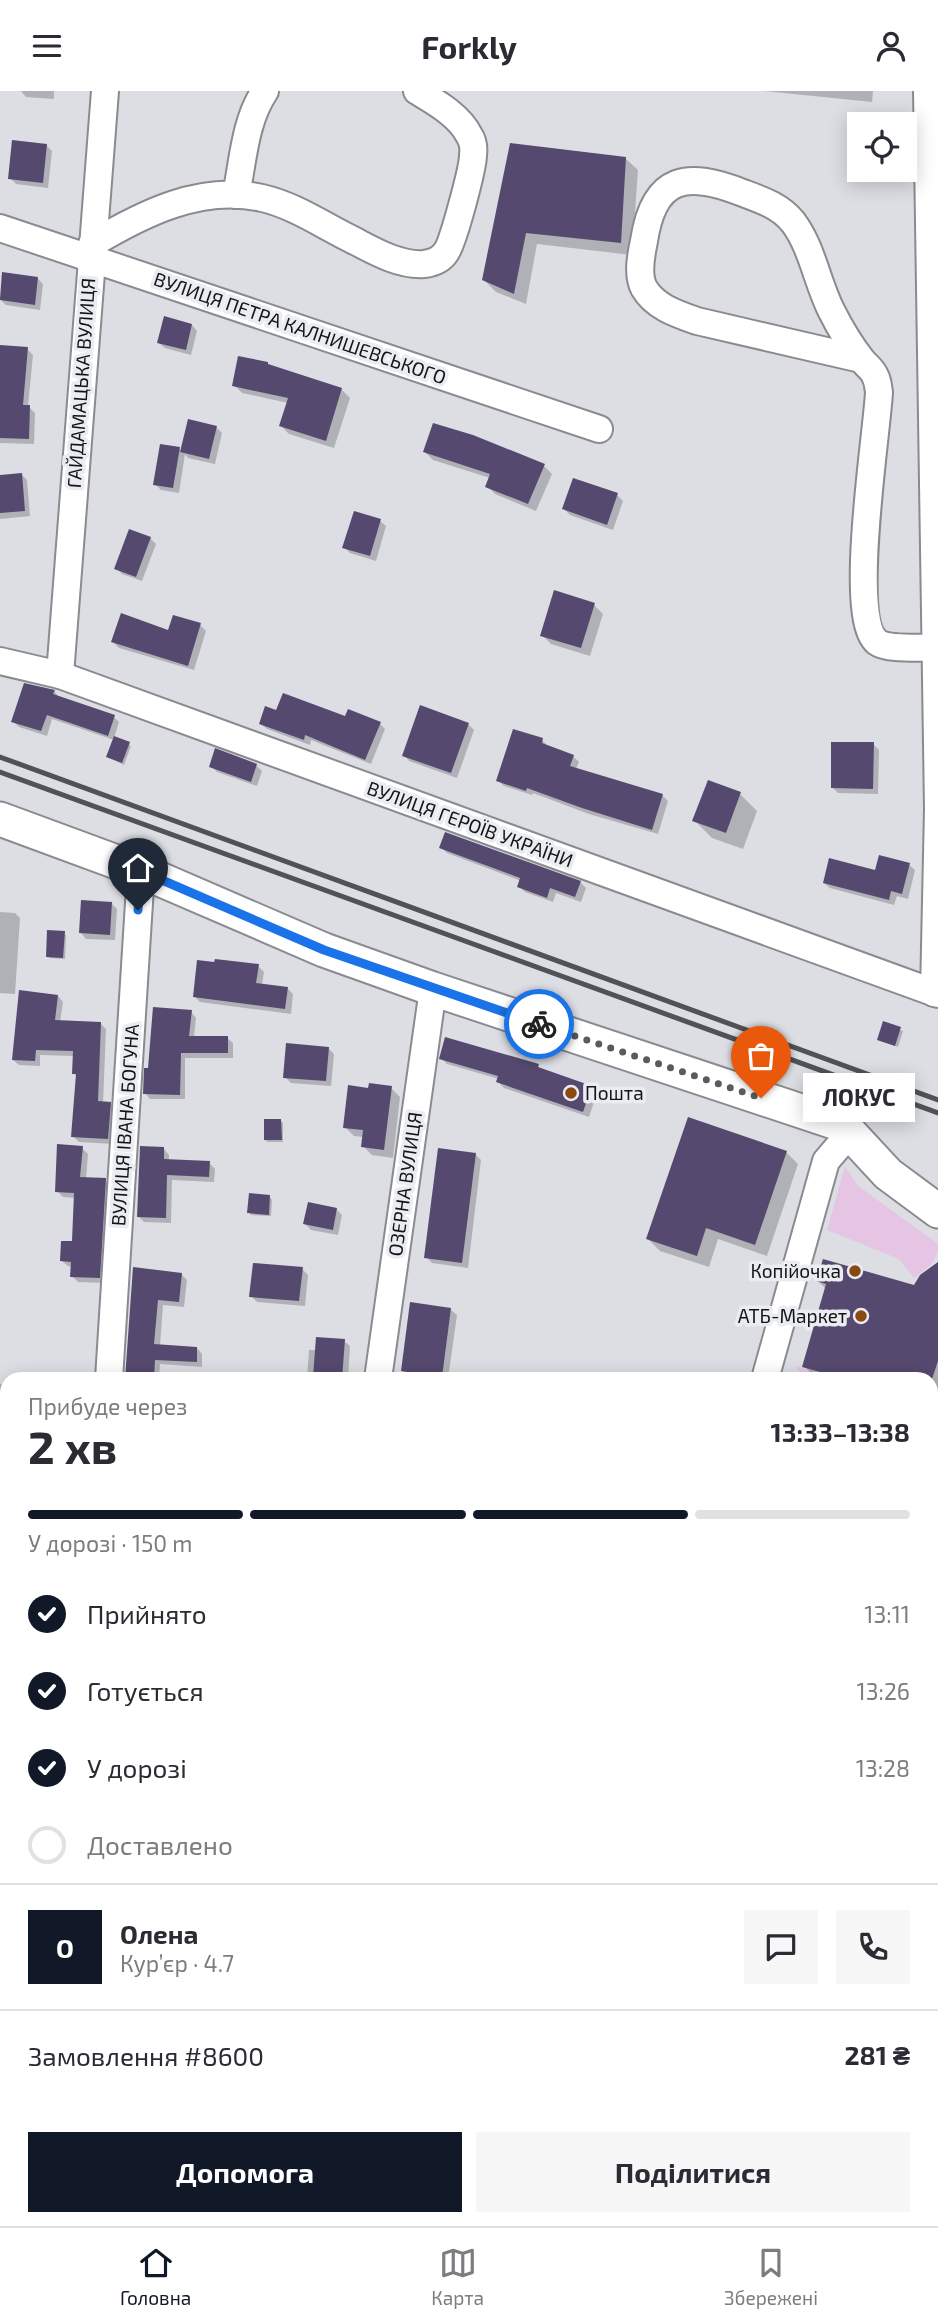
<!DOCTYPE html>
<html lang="uk">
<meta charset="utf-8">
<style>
:root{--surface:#fff;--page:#f7f7f7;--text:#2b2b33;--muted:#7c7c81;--line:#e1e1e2;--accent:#111827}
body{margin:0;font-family:"Exo 2",sans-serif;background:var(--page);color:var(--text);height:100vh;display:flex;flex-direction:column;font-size:26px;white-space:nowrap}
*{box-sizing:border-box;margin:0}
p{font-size:23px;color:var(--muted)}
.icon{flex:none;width:38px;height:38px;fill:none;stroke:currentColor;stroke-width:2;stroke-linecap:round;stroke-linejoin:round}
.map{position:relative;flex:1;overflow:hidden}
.side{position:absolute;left:0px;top:1281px;width:938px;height:854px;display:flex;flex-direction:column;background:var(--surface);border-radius:21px 21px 0 0;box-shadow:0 4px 18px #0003}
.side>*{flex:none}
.buttons{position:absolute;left:847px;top:21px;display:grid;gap:14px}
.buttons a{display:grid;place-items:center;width:70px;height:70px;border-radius:0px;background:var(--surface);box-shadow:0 4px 18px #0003;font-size:35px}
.pin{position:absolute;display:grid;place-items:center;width:60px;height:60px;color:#fff;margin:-72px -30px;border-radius:50% 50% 50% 0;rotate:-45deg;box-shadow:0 0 7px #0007}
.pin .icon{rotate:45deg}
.courier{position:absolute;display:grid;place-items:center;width:70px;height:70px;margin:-35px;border:5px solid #1a73e8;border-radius:50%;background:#fff;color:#222;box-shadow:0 2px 9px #0007}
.bubble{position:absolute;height:49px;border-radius:0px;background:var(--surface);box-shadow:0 4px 18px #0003;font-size:23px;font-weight:700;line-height:49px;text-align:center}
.headline em{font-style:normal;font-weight:700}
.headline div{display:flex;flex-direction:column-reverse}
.headline{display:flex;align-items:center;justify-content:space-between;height:119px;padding:0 28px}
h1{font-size:46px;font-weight:700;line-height:52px}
.bar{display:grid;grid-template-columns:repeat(4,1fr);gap:10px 7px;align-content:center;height:84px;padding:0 28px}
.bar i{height:9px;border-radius:5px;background:var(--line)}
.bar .on{background:var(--accent)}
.bar p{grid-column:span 4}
.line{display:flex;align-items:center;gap:18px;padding:0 28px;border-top:2px solid var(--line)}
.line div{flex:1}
.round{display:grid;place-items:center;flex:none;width:74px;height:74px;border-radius:0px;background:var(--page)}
ol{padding:0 28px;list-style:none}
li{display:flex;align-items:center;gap:21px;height:77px}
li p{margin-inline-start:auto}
li .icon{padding:7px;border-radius:50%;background:var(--accent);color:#fff;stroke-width:4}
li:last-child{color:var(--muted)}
li i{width:38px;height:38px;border:4px solid var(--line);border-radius:50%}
.action{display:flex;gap:14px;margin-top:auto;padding:14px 28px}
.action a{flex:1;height:80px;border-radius:0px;background:var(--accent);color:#fff;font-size:28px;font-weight:700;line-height:80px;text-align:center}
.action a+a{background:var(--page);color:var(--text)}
header{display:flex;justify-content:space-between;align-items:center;height:91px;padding:0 28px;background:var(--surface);font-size:32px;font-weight:700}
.tabs{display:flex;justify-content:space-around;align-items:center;height:98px;border-top:2px solid var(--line);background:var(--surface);font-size:19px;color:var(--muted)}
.tabs a{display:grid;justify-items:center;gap:4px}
.tabs .on{color:var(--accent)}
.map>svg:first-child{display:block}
.green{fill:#e6c5e4}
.shadow{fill:#0003}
.building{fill:#55496f}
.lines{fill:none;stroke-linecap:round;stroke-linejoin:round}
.minor-casing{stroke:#898b90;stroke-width:30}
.major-casing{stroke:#898b90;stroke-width:37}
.minor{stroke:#fff;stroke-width:26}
.major{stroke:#fff;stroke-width:33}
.rail{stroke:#515256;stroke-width:5}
.done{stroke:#595b5e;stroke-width:7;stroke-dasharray:0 12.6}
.route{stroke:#1a73e8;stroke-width:9}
.poi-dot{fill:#894a11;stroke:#eaecf1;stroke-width:2.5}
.labels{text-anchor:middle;stroke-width:7;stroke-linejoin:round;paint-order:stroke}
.street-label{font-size:19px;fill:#131416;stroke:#eaecf1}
.poi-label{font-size:19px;fill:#131416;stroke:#eaecf1;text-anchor:end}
</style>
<header><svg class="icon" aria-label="menu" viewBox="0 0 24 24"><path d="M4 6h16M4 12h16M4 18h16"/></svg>Forkly<svg class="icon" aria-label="person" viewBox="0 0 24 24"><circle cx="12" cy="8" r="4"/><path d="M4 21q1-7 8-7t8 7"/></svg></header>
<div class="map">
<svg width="938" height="2135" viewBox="0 0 938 2135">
<rect width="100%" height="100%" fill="#dcdee4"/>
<!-- green -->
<g class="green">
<path d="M 845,1075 L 857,1094 L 938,1153 C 938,1171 928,1177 914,1187 L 899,1168 L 827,1139 Z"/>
<path d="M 795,1275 L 842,1288 L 806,1288 Z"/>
<path d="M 938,1335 L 938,1403 L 931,1404 L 931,1350 Z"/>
</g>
<!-- shadow -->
<g class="shadow">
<path d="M 21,0 L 54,0 L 54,8 L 26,6 Z"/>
<path d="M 764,0 L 873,0 L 872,11 Z"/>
<path d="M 46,54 L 52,60 L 48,97 L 16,93 L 10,87 Z"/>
<path d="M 511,54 L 625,67 L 638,79 L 632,164 L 537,153 L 526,213 L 496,201 L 484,189 Z"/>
<path d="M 3,183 L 37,187 L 43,193 L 40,219 L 6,214 L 0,208 Z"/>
<path d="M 192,234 L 197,240 L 191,264 L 165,257 L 159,252 Z"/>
<path d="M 0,256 L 27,258 L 33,264 L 28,315 L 35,322 L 34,353 L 0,352 Z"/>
<path d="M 270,276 L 342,299 L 350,307 L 334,357 L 289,343 L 281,335 L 288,312 L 242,302 L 234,294 Z"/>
<path d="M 216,336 L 222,342 L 215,373 L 188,367 L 185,363 L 179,402 L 161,399 L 155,393 L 179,358 L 182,361 Z"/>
<path d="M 425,361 L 544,375 L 552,383 L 536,420 L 495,403 L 487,395 L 490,387 L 433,369 Z"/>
<path d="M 22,384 L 27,389 L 30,425 L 0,428 L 0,386 Z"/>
<path d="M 617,404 L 623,410 L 613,439 L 570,424 L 564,418 Z"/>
<path d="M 380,430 L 386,435 L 376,470 L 350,462 L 344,456 Z"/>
<path d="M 150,447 L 156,453 L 142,490 L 122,483 L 116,477 Z"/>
<path d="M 594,514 L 603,523 L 590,565 L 551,553 L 542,544 Z"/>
<path d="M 200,534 L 206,540 L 194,579 L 119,557 L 113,551 Z"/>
<path d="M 54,600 L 59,606 L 114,626 L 119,631 L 114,647 L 131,655 L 124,674 L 108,666 L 114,649 L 52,628 L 47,645 L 19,636 L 13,630 Z"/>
<path d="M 277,622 L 346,627 L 380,633 L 385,638 L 371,673 L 311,649 L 310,654 L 267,638 L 261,633 Z"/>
<path d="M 468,633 L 474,639 L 457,687 L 409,670 L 404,664 Z"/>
<path d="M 542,649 L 548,655 L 573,665 L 579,671 L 576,678 L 662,704 L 668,710 L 658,743 L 589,723 L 533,702 L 532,704 L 504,695 L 498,689 Z"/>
<path d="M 873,653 L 879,659 L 878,703 L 838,702 L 832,696 Z"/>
<path d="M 256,674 L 262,680 L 257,695 L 217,681 L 211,675 Z"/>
<path d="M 740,703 L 757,720 L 743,758 L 712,747 L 694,729 Z"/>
<path d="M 441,756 L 580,791 L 586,797 L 581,811 L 556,802 L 553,811 L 525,801 L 519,795 L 521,790 L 447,762 Z"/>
<path d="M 909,774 L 915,779 L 908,808 L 897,805 L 894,814 L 830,797 L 824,792 Z"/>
<path d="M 111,812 L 117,818 L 115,849 L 86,848 L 81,842 Z"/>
<path d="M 0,821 L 15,822 L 20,827 L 15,903 L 0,902 Z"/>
<path d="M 64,842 L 66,844 L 65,868 L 50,867 L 47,865 Z"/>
<path d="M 258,875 L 264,881 L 262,894 L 287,897 L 293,903 L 291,923 L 200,911 L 194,905 Z"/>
<path d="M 58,905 L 63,911 L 60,931 L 100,932 L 106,938 L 103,1012 L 110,1012 L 115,1018 L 113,1053 L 79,1051 L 73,1045 L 77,986 L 74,982 L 75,965 L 40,964 L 40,975 L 19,974 L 13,969 Z"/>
<path d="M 191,921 L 196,927 L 194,946 L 227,947 L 233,952 L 233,967 L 185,967 L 185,1008 L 150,1008 L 145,1002 L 149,979 Z"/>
<path d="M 884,933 L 903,940 L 898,956 L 879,949 Z"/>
<path d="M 328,957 L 334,963 L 331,995 L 291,992 L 285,986 Z"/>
<path d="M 441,967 L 538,975 L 543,980 L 591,996 L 597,1002 L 589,1026 L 504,997 L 498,991 L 499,988 L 447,973 Z"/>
<path d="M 391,997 L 400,1006 L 393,1067 L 372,1064 L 363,1055 L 364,1046 L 354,1045 L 345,1036 L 370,999 Z"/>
<path d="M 281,1030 L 283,1032 L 283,1051 L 268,1051 L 265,1049 Z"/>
<path d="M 82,1057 L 88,1063 L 86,1088 L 105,1089 L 111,1095 L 105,1192 L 78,1191 L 72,1185 L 72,1176 L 68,1175 L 62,1170 L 73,1152 L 76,1107 L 63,1106 L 57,1100 Z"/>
<path d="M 164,1058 L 169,1064 L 169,1070 L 209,1072 L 215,1078 L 214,1091 L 172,1089 L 171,1132 L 144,1131 L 139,1126 Z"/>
<path d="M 786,1061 L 798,1073 L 767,1165 L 718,1148 L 709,1176 L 660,1160 L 648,1148 Z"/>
<path d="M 475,1063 L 481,1069 L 468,1177 L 432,1172 L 426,1166 Z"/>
<path d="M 270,1106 L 272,1109 L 271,1125 L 251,1124 L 249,1121 Z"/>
<path d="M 336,1118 L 342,1124 L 338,1144 L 311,1139 L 305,1133 Z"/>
<path d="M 134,1178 L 181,1183 L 187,1189 L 184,1216 L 163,1214 L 160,1255 L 197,1257 L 202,1263 L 202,1276 L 160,1273 L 159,1288 L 126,1288 Z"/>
<path d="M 302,1178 L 308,1184 L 305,1215 L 257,1211 L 251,1205 Z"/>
<path d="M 938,1179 L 938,1325 L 931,1323 L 931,1288 L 825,1288 L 814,1285 L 804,1275 L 826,1198 L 818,1190 L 915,1196 Z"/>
<path d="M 451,1219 L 457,1224 L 448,1288 L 409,1285 L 403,1280 Z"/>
<path d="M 344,1250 L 350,1255 L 348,1288 L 307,1288 L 309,1259 L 317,1259 Z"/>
<rect x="0" y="1293" width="7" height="72"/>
<path d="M 931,1411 L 938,1411 L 938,1451 L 931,1445 Z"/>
<path d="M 938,1547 L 938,1583 L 931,1584 L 931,1548 Z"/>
<path d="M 934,1656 L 938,1656 L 938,1685 L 936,1682 Z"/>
<path d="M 0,1954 L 1,1955 L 1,1981 L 0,1981 Z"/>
<path d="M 0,2042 L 1,2044 L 2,2075 L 0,2075 Z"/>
<path d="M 59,2128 L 102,2129 L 108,2135 L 57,2135 Z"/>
<path d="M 152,2128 L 199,2128 L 200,2135 L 152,2135 Z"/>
<path d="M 271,2128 L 313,2128 L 318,2135 L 271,2135 Z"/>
<path d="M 358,2128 L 399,2128 L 401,2135 L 358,2135 Z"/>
<path d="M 478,2128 L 511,2128 L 517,2135 L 478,2135 Z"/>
<path d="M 677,2128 L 719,2128 L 723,2135 L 677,2135 Z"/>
<path d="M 599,2129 L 604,2135 L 564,2135 L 564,2130 Z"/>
</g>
<!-- building -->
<g class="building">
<path d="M 12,49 L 47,53 L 43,92 L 8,88 Z"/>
<path d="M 510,52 L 626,66 L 621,152 L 526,142 L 514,203 L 482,189 Z"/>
<path d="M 2,181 L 38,186 L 35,214 L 0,209 Z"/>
<path d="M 164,225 L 192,233 L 186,259 L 157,252 Z"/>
<path d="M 0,254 L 28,256 L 23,314 L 30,314 L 29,348 L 0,347 Z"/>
<path d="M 238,265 L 268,271 L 268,273 L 342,297 L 326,350 L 279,335 L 288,307 L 232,295 Z"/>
<path d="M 188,328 L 217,335 L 209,368 L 180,361 Z"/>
<path d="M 433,332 L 473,344 L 545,373 L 528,413 L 485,396 L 490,383 L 423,361 Z"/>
<path d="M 160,353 L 180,356 L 173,397 L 153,394 Z"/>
<path d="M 22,382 L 25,420 L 0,422 L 0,384 Z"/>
<path d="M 573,387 L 618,402 L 607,434 L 562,418 Z"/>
<path d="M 354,420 L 381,428 L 370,465 L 342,457 Z"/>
<path d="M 129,438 L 151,446 L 136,486 L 114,478 Z"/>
<path d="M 554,499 L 595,512 L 581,557 L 540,545 Z"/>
<path d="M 121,522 L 168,539 L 173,524 L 201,532 L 188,575 L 111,551 Z"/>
<path d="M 24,592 L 55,599 L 53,603 L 115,624 L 108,645 L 47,624 L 41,640 L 11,631 Z"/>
<path d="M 283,602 L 345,625 L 348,618 L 381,631 L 365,669 L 305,644 L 304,649 L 259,633 L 265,615 L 276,619 Z"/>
<path d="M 420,614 L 469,632 L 451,682 L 402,665 Z"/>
<path d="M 513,638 L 543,647 L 542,652 L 574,664 L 570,675 L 663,703 L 652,739 L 582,717 L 527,697 L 526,700 L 496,690 Z"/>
<path d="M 114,645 L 130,651 L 122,672 L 106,666 Z"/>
<path d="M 831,651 L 874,651 L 873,698 L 831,697 Z"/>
<path d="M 215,657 L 257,673 L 251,691 L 209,676 Z"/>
<path d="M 708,689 L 741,701 L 726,742 L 692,730 Z"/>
<path d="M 445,741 L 581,790 L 575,806 L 550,797 L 547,807 L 517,796 L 520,787 L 439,757 Z"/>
<path d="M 879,764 L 910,772 L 902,803 L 891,800 L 889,809 L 823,792 L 829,767 L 875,779 Z"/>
<path d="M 81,809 L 112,811 L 110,844 L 79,842 Z"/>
<path d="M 47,839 L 65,840 L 63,867 L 46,866 Z"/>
<path d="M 215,868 L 259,873 L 256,892 L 288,896 L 285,918 L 193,906 L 197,869 L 214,871 Z"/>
<path d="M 19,899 L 58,904 L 55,929 L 101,931 L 98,1010 L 111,1011 L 108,1048 L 71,1046 L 76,983 L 72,983 L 73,960 L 36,959 L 35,970 L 12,969 Z"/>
<path d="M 153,916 L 192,919 L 189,945 L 228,945 L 228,962 L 181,962 L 180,1004 L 143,1003 L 144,977 L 148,977 Z"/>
<path d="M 883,930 L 901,936 L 895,955 L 877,949 Z"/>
<path d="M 445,946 L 539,973 L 538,976 L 592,995 L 583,1021 L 496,991 L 498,985 L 439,968 Z"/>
<path d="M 286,952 L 329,956 L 326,990 L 283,987 Z"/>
<path d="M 369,992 L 392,995 L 384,1059 L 361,1056 L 363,1039 L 343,1037 L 348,994 L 368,997 Z"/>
<path d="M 688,1026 L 787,1060 L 755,1154 L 706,1137 L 697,1165 L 646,1148 Z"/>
<path d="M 264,1028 L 281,1028 L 282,1049 L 264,1049 Z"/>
<path d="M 57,1053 L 83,1055 L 80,1086 L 106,1087 L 100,1187 L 70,1186 L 71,1171 L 60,1170 L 61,1150 L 72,1150 L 74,1102 L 55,1101 Z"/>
<path d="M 140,1055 L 164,1056 L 164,1068 L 210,1070 L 209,1086 L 167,1084 L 166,1127 L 137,1126 Z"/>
<path d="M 438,1057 L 476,1062 L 462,1172 L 424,1167 Z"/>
<path d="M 249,1102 L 270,1104 L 269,1124 L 247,1122 Z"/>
<path d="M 308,1111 L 337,1117 L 333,1139 L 303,1133 Z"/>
<path d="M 823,1168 L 914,1194 L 920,1184 L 938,1171 L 938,1270 L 932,1288 L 845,1288 L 802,1276 L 826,1193 L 816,1190 Z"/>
<path d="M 253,1172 L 303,1176 L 299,1210 L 249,1206 Z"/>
<path d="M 133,1176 L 182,1182 L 179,1211 L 158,1209 L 154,1253 L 197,1256 L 197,1271 L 155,1269 L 154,1288 L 125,1288 Z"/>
<path d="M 410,1211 L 451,1217 L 442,1286 L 401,1280 Z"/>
<path d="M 316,1246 L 345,1248 L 342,1288 L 313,1286 Z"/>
</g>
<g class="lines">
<!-- minor casing -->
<g class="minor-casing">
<g id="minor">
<path d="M 927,0 L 938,718 L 934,902"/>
<path d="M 236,104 C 243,70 245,29 265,0"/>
<path d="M 0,137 L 599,338"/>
<path d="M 92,153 C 142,123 201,93 262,107 C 293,114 321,133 349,147 C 371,158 398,175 424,173 C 432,172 441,169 446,161 C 453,152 473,77 473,64 C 474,57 473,50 469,44 C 459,24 435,11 417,0"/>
<path d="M 861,268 L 697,230 C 677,223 655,216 644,197 C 637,184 641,164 644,150 C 654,84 687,80 743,102 C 762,109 780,115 793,131 C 812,156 817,191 831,219 C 840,237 850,254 862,269 C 866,274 873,279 875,285 C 878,290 878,296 879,301 C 877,343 847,527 877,551 C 887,559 921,556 935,557"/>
<path d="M 0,570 L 60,584 L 938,903"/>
<path d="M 60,584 L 105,0"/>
<path d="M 109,1288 L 141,780"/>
<path d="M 378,1288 L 433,898"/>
<path d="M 765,1288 L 826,1070 L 850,1042"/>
<path d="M 0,1404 L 7,1404"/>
<path d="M 0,1816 L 7,1815"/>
<path d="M 0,2104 L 7,2104"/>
<path d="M 931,2114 L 938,2114"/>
<path d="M 828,2128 L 828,2135"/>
<path d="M 20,2135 L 20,2128"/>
<path d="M 217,2135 L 217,2128"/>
<path d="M 424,2135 L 424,2128"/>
<path d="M 628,2135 L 628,2128"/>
</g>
</g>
<!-- major casing -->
<g class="major-casing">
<path id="major" d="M 0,728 L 141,780 L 324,859 L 433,898 L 837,1032 L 850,1042 L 888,1083 L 938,1120"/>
</g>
<!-- minor -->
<use href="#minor" class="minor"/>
<!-- major -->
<use href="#major" class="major"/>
<!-- rail -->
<g class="rail">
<path d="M 0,666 L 938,1009"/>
<path d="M 0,681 L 938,1022"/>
</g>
</g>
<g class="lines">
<!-- done -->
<path class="done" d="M 539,933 L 761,1007"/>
<!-- route -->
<path class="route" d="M 138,819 L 141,780 L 324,859 L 539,933"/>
</g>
<!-- markers -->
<g class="poi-dot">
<circle cx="571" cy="1002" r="7"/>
<circle cx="855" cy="1180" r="7"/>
<circle cx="861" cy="1225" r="7"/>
</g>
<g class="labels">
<!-- street labels -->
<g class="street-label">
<text transform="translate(300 237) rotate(19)" y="7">ВУЛИЦЯ ПЕТРА КАЛНИШЕВСЬКОГО</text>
<text transform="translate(81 292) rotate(-86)" y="7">ГАЙДАМАЦЬКА ВУЛИЦЯ</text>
<text transform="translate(470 733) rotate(20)" y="7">ВУЛИЦЯ ГЕРОЇВ УКРАЇНИ</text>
<text transform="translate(125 1034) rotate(-86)" y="7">ВУЛИЦЯ ІВАНА БОГУНА</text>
<text transform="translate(405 1093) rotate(-82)" y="7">ОЗЕРНА ВУЛИЦЯ</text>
</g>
<!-- poi labels -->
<g class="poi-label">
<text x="585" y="1009" text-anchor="start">Пошта</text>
<text x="841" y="1187">Копійочка</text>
<text x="847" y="1232">АТБ-Маркет</text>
</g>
</g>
</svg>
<div class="buttons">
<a><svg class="icon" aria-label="locate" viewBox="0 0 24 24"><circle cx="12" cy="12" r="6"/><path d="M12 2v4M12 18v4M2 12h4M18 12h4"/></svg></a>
</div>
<div class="pin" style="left:761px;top:1007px;background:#ea580c"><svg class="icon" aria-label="bag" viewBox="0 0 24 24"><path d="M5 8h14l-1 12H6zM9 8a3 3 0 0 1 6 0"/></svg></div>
<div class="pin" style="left:138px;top:819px;background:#1f2937"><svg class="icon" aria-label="home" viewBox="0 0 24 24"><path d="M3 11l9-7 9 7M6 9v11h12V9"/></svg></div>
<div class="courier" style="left:539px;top:933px"><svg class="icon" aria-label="bike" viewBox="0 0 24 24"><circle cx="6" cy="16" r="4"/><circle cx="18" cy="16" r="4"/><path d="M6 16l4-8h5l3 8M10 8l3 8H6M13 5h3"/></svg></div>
<div class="bubble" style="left:803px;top:982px;width:112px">ЛОКУС</div>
<section class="side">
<div class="headline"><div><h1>2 хв</h1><p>Прибуде через</p></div><em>13:33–13:38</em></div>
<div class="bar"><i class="on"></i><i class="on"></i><i class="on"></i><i></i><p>У дорозі · 150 m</p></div>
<ol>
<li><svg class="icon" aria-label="check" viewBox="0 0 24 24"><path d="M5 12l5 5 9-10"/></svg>Прийнято<p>13:11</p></li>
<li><svg class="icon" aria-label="check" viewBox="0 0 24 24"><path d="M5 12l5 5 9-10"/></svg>Готується<p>13:26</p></li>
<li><svg class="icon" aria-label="check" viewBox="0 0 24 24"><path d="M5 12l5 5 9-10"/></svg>У дорозі<p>13:28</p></li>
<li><i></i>Доставлено</li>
</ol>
<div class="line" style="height:126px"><b class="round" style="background:var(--accent);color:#fff">О</b><div><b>Олена</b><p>Кур’єр · 4.7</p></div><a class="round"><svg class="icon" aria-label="chat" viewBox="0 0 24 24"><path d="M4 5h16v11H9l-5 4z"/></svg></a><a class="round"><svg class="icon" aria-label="phone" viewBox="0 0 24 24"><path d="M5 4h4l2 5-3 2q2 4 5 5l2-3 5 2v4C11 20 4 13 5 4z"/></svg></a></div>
<div class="line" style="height:91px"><div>Замовлення #8600</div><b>281 ₴</b></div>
<div class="action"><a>Допомога</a><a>Поділитися</a></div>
</section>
</div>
<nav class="tabs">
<a class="on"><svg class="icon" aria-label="home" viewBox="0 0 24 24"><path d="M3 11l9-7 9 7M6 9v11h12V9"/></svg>Головна</a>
<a><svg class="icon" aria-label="map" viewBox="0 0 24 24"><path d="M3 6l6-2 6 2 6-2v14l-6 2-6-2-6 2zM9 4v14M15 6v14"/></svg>Карта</a>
<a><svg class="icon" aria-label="saved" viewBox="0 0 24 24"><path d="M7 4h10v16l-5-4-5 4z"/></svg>Збережені</a>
</nav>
